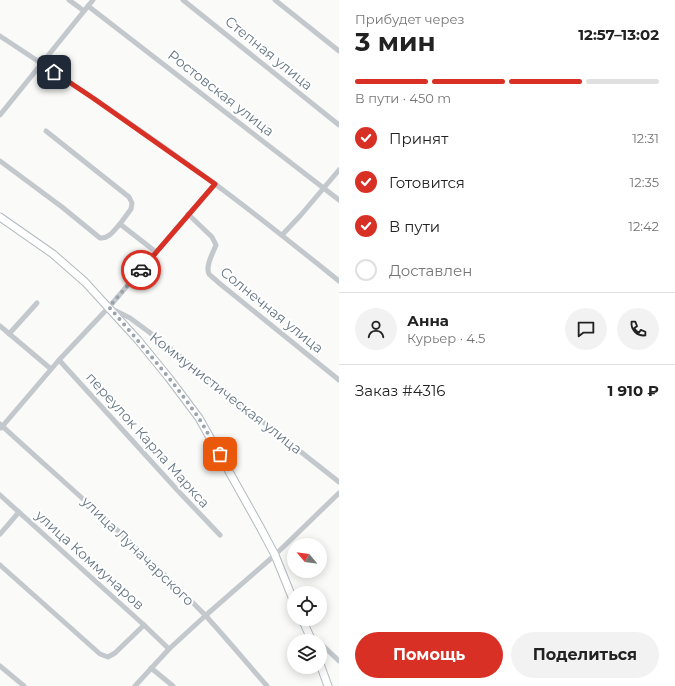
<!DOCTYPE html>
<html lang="ru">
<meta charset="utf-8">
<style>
:root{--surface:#fff;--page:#f2f2f2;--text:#222;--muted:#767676;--line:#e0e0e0;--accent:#d93025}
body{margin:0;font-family:Montserrat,sans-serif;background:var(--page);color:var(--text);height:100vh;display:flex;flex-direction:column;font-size:15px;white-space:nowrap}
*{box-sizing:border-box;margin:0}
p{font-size:13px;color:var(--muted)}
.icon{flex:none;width:22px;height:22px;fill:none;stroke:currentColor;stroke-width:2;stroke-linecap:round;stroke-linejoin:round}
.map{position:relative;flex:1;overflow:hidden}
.side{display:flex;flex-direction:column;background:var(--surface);width:336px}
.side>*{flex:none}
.needle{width:26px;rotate:299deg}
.fabs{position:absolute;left:287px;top:538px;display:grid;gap:8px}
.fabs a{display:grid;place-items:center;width:40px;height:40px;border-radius:50%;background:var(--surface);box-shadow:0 2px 10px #0003;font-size:20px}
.pin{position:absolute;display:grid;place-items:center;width:34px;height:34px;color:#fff;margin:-17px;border-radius:8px;box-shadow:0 2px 6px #0006}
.courier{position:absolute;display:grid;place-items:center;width:40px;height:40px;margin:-20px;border:3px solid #d93025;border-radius:50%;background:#fff;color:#222;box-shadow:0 1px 5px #0007}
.summary em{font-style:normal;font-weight:700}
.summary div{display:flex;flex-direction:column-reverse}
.summary{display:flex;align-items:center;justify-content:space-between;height:68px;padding:0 16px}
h1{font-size:26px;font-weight:700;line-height:30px}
.bar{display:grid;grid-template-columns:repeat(4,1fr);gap:6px 4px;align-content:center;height:48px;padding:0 16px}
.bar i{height:5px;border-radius:3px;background:var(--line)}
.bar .current{background:var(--accent)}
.bar p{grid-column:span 4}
.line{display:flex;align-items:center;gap:10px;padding:0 16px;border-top:1px solid var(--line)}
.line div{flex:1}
.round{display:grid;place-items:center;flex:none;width:42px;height:42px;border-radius:21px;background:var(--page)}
ol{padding:0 16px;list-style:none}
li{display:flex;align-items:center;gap:12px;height:44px}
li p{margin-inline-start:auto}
li .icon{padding:4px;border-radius:50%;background:var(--accent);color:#fff;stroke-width:4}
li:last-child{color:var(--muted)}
li i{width:22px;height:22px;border:2px solid var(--line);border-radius:50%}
.primary-button{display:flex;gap:8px;margin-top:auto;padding:8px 16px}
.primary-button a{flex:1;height:46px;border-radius:24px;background:var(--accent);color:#fff;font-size:16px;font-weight:700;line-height:46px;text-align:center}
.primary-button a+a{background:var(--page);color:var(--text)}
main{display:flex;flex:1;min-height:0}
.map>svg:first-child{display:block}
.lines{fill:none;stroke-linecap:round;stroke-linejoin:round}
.secondary-casing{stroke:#b3babf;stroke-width:9}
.street{stroke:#c3c8cc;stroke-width:5}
.secondary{stroke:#fff;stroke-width:7}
.done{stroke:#99a4ac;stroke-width:4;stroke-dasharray:0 7.2}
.route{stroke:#d93025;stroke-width:5}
.labels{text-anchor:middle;stroke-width:4;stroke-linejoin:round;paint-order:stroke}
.street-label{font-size:14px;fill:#657683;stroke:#fff}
</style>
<main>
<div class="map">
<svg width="339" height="686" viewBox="0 0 339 686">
<rect width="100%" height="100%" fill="#fafaf8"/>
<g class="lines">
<!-- secondary casing -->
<g class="secondary-casing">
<g id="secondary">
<path d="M 0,217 L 53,254 L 85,282 L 138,340 L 169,378 L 199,418 L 259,525 L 275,555 L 294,602"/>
<path d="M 302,619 L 312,641"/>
<path d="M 320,664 L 328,686"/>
</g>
</g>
<!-- street -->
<g class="street">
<path d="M 69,0 L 84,11"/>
<path d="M 183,0 L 339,125"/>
<path d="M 275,0 L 339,51"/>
<path d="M 88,6 L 339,200"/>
<path d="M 0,36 C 73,84 145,132 215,184 C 257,215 298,248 339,281"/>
<path d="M 0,115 L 93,0"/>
<path d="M 46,131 L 129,197 L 132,203 L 131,209 L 120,224 L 156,252"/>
<path d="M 0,161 L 62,207 L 100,238 C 109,239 114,230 120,224"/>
<path d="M 188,214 L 212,237 L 216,245 C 213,253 205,266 209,274 C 212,277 216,280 219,283 L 339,380"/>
<path d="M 282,235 L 300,216 L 339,170"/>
<path d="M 110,308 L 130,318 L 149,332 L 339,482"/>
<path d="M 0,326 L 51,369"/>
<path d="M 9,334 L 37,303"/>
<path d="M 59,360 L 180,493 L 220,535"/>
<path d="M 0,424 C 69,487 140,548 205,615 C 226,638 246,662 267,686"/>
<path d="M 1,428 L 59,360 L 109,307 L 215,184"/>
<path d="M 0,495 L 144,625 L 169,649"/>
<path d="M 0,534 L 19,512"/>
<path d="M 0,565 L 100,654 L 108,657 L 115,653 L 144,625"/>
<path d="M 320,643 L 339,661"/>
<path d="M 0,666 L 24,686"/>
<path d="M 151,668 L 173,686"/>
<path d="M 135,686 L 169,649 L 205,616 L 275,555 L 339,493"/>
</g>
<!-- secondary -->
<use href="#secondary" class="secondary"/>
</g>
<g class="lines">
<!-- done -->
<path class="done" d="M 141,270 L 109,307 C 140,343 171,378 198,417 C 206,429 212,442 220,454"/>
<!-- route -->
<path class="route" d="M 54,72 L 93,98 L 215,184 L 141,270"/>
</g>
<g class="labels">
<!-- street labels -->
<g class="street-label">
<text transform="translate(269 53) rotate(39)" y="5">Степная улица</text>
<text transform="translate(221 93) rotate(38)" y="5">Ростовская улица</text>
<text transform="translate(272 310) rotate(39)" y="5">Солнечная улица</text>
<text transform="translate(226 393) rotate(38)" y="5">Коммунистическая улица</text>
<text transform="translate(148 440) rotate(48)" y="5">переулок Карла Маркса</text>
<text transform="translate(138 551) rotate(44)" y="5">улица Луначарского</text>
<text transform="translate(90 560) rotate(42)" y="5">улица Коммунаров</text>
</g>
</g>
</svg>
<div class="fabs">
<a><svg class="needle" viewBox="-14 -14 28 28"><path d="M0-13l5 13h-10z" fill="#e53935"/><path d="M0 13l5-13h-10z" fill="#767676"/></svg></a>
<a><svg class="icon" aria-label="locate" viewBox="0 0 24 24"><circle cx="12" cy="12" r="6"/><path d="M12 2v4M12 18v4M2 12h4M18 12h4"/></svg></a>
<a><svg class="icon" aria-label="layers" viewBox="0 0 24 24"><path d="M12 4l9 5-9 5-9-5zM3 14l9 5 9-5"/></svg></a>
</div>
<div class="pin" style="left:220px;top:454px;background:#ea580c"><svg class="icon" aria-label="bag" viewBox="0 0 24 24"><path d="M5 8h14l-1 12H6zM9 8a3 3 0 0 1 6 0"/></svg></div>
<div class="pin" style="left:54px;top:72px;background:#1f2937"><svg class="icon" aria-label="home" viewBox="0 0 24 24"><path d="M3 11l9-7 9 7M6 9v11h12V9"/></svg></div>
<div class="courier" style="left:141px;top:270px"><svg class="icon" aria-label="car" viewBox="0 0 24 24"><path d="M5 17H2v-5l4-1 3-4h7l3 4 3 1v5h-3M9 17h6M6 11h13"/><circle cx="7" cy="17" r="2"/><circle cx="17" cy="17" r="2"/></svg></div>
</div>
<section class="side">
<div class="summary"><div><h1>3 мин</h1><p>Прибудет через</p></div><em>12:57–13:02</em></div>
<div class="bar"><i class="current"></i><i class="current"></i><i class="current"></i><i></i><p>В пути · 450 m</p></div>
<ol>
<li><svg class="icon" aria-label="check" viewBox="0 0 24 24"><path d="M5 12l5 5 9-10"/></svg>Принят<p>12:31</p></li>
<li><svg class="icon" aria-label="check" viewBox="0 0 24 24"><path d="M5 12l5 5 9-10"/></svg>Готовится<p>12:35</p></li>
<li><svg class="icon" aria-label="check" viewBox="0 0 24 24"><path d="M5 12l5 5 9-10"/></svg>В пути<p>12:42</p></li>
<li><i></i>Доставлен</li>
</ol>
<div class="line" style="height:72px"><a class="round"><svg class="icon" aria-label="person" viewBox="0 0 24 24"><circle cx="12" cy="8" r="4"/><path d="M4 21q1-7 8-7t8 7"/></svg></a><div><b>Анна</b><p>Курьер · 4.5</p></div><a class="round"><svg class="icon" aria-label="chat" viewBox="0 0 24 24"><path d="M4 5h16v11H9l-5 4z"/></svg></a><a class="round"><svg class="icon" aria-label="phone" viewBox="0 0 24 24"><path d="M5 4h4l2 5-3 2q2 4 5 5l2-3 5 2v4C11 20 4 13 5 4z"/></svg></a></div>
<div class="line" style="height:52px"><div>Заказ #4316</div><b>1 910 ₽</b></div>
<div class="primary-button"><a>Помощь</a><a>Поделиться</a></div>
</section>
</main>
